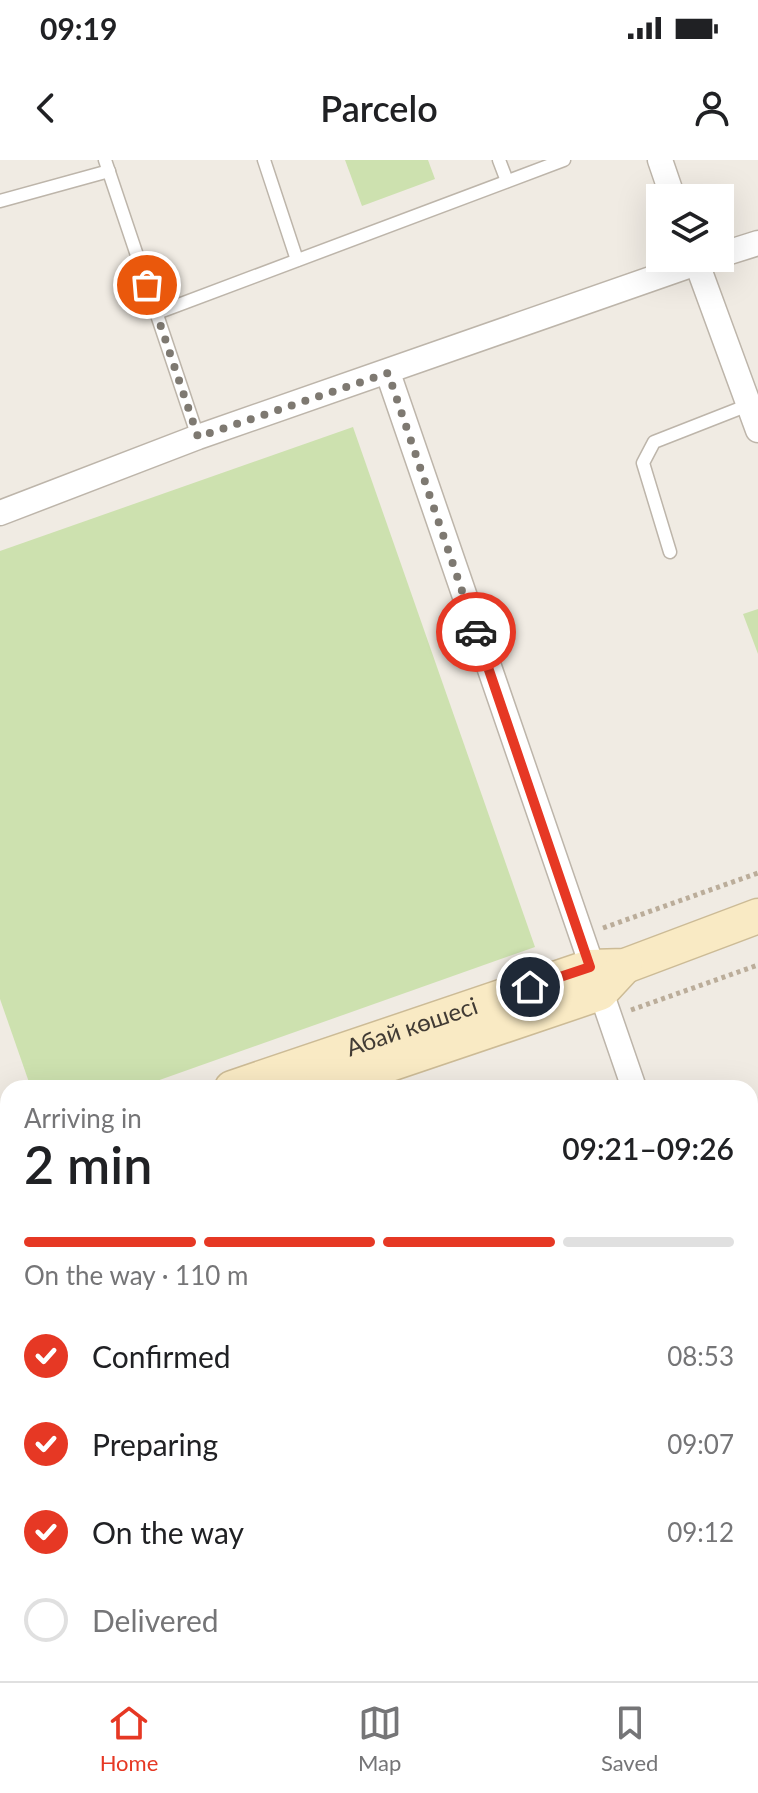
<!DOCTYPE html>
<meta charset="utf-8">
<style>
:root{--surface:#fff;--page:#f6f6f6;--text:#202124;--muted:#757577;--line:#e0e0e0;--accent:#e63824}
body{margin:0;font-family:Lato,sans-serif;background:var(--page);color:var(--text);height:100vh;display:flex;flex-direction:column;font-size:30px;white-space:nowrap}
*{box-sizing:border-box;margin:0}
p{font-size:26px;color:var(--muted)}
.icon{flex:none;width:44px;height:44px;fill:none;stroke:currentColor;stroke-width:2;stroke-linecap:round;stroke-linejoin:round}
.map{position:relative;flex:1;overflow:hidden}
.panel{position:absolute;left:0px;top:920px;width:758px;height:602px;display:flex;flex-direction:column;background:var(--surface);border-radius:24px 24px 0 0;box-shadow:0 8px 32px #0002}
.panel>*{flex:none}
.controls{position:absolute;left:646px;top:24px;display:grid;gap:16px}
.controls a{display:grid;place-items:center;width:88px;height:88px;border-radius:0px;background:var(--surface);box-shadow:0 8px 32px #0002;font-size:40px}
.pin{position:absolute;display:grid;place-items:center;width:68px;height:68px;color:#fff;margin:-34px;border:4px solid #fff;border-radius:50%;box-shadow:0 2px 8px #0007}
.courier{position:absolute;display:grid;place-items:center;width:80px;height:80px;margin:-40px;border:6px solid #e63824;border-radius:50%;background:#fff;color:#222;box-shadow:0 2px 10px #0007}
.head em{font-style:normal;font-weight:600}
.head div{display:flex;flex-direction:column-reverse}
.head{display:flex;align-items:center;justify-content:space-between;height:136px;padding:0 24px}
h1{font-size:52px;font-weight:600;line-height:60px}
.bar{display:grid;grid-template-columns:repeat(4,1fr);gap:12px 8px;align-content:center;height:96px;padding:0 24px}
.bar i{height:10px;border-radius:6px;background:var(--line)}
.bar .current{background:var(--accent)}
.bar p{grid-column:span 4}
ol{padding:0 24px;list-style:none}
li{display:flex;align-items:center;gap:24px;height:88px}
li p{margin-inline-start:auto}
li .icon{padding:8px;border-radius:50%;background:var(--accent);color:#fff;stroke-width:4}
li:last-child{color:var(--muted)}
li i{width:44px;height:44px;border:4px solid var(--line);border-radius:50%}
.status{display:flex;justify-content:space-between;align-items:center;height:56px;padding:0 40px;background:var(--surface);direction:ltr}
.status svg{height:22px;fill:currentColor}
header{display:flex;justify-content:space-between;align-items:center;height:104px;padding:0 24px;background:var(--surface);font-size:36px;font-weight:600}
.dock{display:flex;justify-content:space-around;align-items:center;height:112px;border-top:2px solid var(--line);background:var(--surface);font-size:22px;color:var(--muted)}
.dock a{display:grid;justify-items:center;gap:4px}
.dock .current{color:var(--accent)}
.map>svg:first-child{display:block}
.green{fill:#cde1af}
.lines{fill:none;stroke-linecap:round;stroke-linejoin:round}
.lane-casing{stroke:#bdb5aa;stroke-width:15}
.street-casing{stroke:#bdb5aa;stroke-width:27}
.secondary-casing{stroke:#ccbb96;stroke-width:37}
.primary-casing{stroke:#d8b16a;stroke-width:41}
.path{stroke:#bbad9a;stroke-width:5;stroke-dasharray:4 4;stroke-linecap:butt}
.lane{stroke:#fff;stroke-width:12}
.street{stroke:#fff;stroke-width:24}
.secondary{stroke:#f9eac4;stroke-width:34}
.primary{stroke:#f5d698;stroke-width:38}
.done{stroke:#7e7971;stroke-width:8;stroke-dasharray:0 14.4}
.route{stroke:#e63824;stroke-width:10}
.labels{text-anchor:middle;stroke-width:8;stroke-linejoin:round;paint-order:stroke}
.street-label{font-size:24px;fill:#413b34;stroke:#fff}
</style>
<div class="status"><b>09:19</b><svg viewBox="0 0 49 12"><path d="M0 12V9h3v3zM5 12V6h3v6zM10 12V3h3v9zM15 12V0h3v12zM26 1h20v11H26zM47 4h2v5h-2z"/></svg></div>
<header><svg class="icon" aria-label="back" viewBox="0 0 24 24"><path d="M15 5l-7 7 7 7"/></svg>Parcelo<svg class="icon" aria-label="person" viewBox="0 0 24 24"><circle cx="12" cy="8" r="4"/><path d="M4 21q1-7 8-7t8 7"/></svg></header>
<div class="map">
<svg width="758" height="1521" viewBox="0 0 758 1521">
<rect width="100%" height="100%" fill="#f0ebe3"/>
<!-- green -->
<g class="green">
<path d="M 345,0 L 428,0 L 435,19 L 362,46 Z"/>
<path d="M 353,267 L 535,787 L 137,928 L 31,928 L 0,839 L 0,391 Z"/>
<path d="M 758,449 L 758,494 L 743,454 Z"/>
</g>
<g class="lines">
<!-- lane casing -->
<g class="lane-casing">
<g id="lane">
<path d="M 105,0 L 198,277"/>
<path d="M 264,0 L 297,100"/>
<path d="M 499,0 L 507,21"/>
<path d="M 0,41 L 109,11"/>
<path d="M 157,153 L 564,0"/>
<path d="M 670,392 L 643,303 L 654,282 L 751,244"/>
<path d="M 750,1113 L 758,1114"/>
<path d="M 750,1477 L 758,1475"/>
<path d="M 413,1514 L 416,1521"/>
<path d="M 601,1521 L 627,1514"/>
</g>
</g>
<!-- street casing -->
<g class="street-casing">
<g id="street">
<path d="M 660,0 L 673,38"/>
<path d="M 720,95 L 758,83"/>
<path d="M 695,98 L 758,270"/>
<path d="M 388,213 L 634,928"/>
<path d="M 0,353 L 198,277 L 711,98"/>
<path d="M 750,1257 L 758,1280"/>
</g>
</g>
<!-- secondary casing -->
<g class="secondary-casing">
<g id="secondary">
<path id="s1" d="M 232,928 L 590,807 L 625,806 L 758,756"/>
<path d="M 319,928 L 600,833 L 625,806"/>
</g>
</g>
<!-- primary casing -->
<g class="primary-casing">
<g id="primary">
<path d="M 0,988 L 8,989"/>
<path d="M 0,1050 L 8,1035"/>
<path d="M 0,1309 L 8,1330"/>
<path d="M 0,1430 L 8,1450"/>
<path d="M 32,1514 L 34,1521"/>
<path d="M 79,1514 L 82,1521"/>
</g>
</g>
<!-- path -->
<g class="path">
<path d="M 603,768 L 758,713"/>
<path d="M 631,850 L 758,805"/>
</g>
<!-- lane -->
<use href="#lane" class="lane"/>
<!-- street -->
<use href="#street" class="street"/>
<!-- secondary -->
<use href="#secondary" class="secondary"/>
<!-- primary -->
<use href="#primary" class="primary"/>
</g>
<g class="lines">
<!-- done -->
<path class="done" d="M 147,125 L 198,277 L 388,213 L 476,472"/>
<!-- route -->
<path class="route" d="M 476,472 L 590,807 L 530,827"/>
</g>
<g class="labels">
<!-- street labels -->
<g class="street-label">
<text dy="8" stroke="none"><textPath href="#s1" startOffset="190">Абай көшесі</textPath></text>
</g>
</g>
</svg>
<div class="controls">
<a><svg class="icon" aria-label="layers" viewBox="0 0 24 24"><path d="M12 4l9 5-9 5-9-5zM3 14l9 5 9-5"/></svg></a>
</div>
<div class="pin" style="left:147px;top:125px;background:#ea580c"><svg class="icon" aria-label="bag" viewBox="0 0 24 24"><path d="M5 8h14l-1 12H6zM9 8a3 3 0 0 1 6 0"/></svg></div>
<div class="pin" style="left:530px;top:827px;background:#1f2937"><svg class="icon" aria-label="home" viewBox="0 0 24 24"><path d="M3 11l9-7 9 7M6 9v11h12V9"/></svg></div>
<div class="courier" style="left:476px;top:472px"><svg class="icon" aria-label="car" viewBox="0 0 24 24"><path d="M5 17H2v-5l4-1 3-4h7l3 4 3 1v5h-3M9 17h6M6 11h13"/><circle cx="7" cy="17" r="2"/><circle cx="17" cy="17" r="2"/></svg></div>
<section class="panel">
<div class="head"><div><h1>2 min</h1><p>Arriving in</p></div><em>09:21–09:26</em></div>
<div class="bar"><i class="current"></i><i class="current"></i><i class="current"></i><i></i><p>On the way · 110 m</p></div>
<ol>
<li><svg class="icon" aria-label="check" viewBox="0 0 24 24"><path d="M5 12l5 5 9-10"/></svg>Confirmed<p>08:53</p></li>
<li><svg class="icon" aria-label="check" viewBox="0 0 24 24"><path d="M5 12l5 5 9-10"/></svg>Preparing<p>09:07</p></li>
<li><svg class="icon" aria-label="check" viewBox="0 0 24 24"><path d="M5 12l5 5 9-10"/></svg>On the way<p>09:12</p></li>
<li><i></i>Delivered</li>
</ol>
</section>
</div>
<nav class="dock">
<a class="current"><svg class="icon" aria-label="home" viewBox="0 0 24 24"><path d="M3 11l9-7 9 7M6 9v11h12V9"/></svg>Home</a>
<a><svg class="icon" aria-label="map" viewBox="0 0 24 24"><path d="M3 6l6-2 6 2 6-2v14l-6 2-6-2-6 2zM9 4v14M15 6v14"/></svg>Map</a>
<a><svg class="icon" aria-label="saved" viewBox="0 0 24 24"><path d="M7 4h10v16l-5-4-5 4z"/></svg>Saved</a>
</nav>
